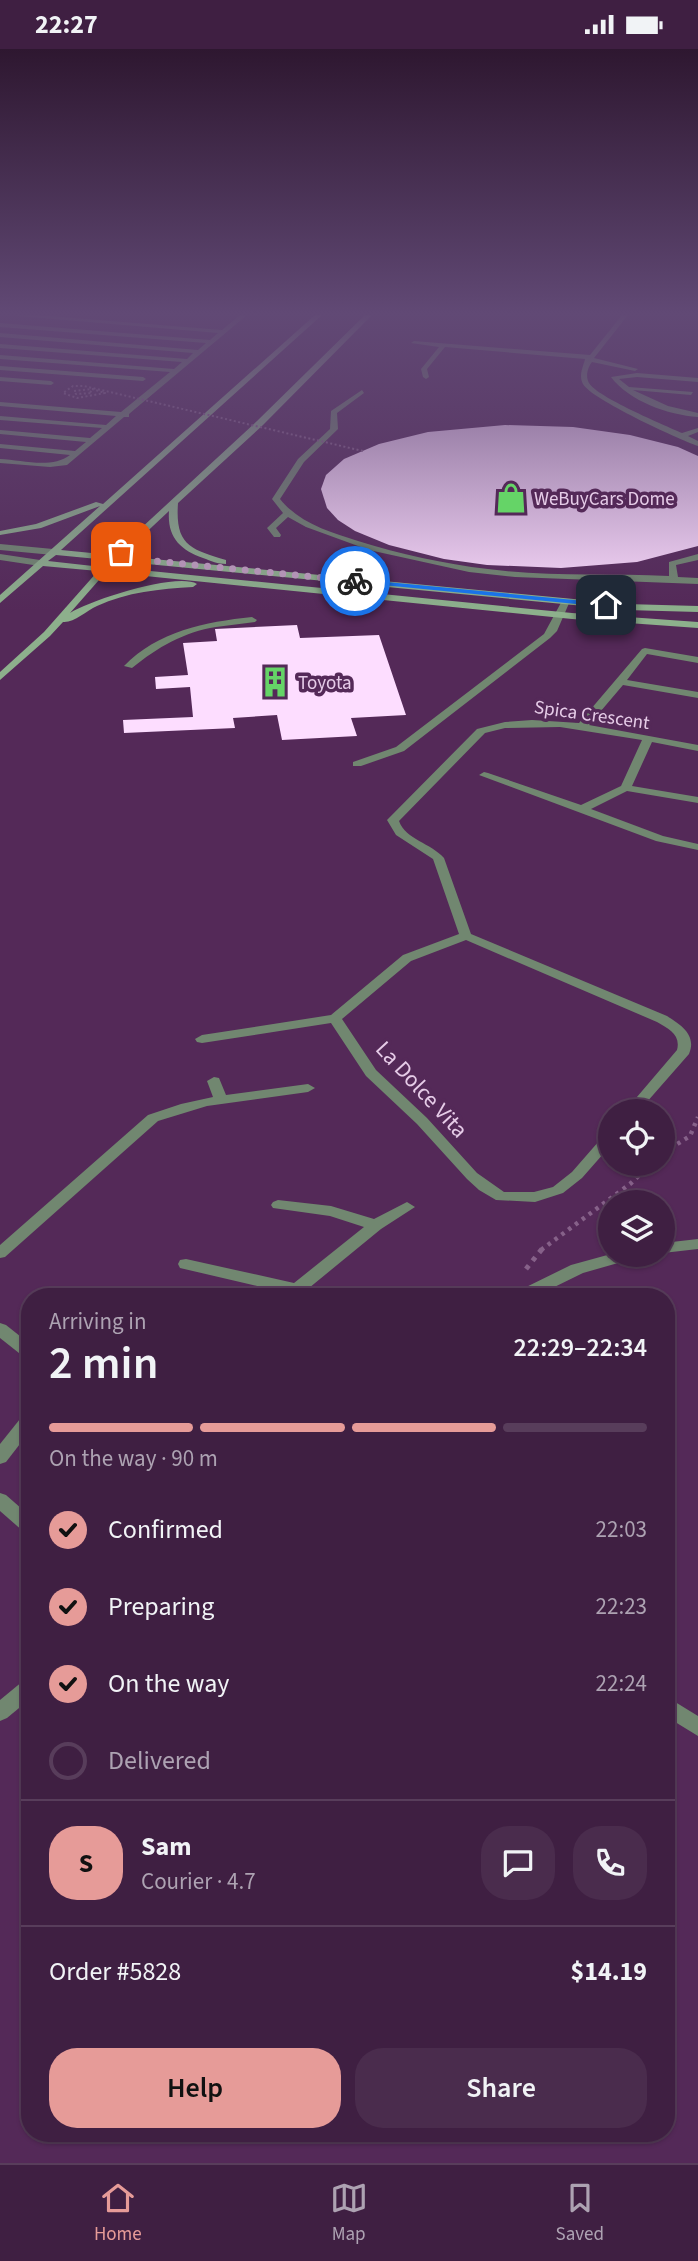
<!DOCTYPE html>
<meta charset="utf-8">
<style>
:root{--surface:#3f1f42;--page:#4a2c4d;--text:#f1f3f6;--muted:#ada2b2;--line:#583d5b;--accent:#e69b98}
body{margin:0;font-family:"Source Sans 3",sans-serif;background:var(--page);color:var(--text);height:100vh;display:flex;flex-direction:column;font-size:26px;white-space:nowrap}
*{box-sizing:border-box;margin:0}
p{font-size:23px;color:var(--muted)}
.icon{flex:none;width:38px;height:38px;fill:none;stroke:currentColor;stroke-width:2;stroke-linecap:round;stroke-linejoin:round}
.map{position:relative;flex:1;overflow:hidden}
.side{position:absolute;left:21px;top:1239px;width:654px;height:854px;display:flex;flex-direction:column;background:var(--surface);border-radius:28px;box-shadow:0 2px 5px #0004,0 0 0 2px var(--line)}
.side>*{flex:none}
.buttons{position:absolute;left:598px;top:1050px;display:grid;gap:14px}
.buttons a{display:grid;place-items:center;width:77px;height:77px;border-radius:50%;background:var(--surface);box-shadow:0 2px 5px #0004,0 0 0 2px var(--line);font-size:35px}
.pin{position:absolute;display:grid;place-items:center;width:60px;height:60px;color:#fff;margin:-30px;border-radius:14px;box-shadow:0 4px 10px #0006}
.courier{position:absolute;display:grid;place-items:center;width:70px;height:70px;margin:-35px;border:5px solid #1a73e8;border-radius:50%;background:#fff;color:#222;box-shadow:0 2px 9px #0007}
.headline em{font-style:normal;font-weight:600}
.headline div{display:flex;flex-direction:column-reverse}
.headline{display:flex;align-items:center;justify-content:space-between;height:119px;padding:0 28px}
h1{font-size:46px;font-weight:600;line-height:52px}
.bar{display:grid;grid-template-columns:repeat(4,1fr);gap:10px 7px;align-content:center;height:84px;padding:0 28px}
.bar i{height:9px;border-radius:5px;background:var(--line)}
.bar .current{background:var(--accent)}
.bar p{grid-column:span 4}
.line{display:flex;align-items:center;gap:18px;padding:0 28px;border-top:2px solid var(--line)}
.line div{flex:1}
.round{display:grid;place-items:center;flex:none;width:74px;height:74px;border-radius:28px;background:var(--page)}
ol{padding:0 28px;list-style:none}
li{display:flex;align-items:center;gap:21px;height:77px}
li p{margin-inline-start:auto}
li .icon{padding:7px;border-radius:50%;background:var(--accent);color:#111;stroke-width:4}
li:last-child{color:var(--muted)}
li i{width:38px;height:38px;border:4px solid var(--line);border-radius:50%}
.cta{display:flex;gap:14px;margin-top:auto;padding:14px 28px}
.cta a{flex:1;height:80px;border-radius:28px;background:var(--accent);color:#111;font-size:28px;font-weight:600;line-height:80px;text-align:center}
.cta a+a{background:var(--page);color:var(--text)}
.status{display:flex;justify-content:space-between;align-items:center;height:49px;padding:0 35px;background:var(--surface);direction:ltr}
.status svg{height:19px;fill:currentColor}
.tabs{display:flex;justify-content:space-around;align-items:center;height:98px;border-top:2px solid var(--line);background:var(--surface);font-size:19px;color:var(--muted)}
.tabs a{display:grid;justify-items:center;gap:4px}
.tabs .current{color:var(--accent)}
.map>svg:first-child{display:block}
.building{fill:#fdddff}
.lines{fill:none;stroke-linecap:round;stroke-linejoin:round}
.path-far1{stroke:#866189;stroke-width:4.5;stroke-dasharray:3.5 5;stroke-linecap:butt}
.path{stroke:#866189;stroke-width:5;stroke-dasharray:4.5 6;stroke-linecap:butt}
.lane{fill:#718770;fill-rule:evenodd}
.street{fill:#718770;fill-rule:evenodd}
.secondary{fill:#8db08c;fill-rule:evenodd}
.path-bridge{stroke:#866189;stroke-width:2;stroke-dasharray:2 2.5;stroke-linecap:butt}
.route{fill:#1a73e8}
.done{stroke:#b393b6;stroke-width:7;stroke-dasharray:0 12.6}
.labels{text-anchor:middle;stroke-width:7;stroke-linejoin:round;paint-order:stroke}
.far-poi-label{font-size:19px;fill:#e6cce8;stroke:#542958;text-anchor:start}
.far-street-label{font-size:19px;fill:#e6cce8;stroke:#542958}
.street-label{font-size:23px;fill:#e6cce8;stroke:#542958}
</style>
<div class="status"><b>22:27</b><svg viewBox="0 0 49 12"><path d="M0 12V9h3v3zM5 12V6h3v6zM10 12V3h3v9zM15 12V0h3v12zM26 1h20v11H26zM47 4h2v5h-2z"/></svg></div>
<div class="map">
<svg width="698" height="2114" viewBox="0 0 698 2114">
<rect width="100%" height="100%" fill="#542958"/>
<!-- building -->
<g class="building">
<path d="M 505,376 L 573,378 L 630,386 L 678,398 L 698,407 L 698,497 L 637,513 L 561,519 L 487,516 L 444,510 L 389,496 L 355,482 L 338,471 L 327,459 L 321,440 L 326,426 L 344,410 L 379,395 L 428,383 Z"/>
<path d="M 297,576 L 300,589 L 379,586 L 406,666 L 351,669 L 357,687 L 282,691 L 277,666 L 233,669 L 235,679 L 124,684 L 123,671 L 193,668 L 190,638 L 156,640 L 155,628 L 188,626 L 183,594 L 217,592 L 215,580 Z"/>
</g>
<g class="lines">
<!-- path-far1 -->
<g class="path-far1">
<path d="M 663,1104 L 690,1087 L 698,1068"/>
<path d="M 541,1201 L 630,1135 L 651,1115"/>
</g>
<!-- path -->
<path class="path" d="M 526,1220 L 542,1200"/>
<!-- lane -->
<g class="lane">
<path d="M 6,266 L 37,266 L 222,281 L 240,266 L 247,266 L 129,365 L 129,368 L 124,368 L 67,416 L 50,418 L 0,414 L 0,410 C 22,411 52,420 70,406 L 0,399 L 0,395 L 75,402 L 86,393 L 0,385 L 0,381 L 90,389 L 102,379 L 0,371 L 0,367 L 106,376 L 116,367 L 0,357 L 0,353 L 121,363 L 170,323 L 0,310 L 0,306 L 174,320 L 182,313 L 0,299 L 0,295 L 187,310 L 193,304 L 0,288 L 0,284 L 198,301 L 206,294 L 0,278 L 0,274 L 210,291 L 218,284 Z"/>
<path d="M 622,266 L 628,266 L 594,309 L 638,320 L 635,322 L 592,313 C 588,318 585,327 589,334 C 597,348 664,376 682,384 L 698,379 L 698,383 L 688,387 L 698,392 L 698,397 C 678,390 591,350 583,335 C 578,326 584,316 585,310 L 445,298 L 427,320 L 429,328 L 426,330 L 423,328 L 421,320 L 439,298 L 411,294 L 414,292 L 590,306 Z"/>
<path d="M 0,317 L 143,328 L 146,330 L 143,332 L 0,321 Z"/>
<path d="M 637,324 L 698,329 L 698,333 L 637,328 L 619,330 L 629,338 L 693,343 L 691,346 L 633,341 L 668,357 L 698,364 L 698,368 C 668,366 629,352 611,328 Z"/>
<path d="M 0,328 L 51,332 L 54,334 L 51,336 L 0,332 Z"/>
<path d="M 362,341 L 364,344 L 337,364 L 338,380 L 304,413 L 280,450 C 299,474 330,483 358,492 C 400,505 444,515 488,520 C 548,528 609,524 669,527 L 669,513 L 698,505 L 698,511 L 676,516 L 678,528 L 698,529 L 698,535 L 515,528 L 469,523 L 369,501 L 306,478 L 288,468 L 276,479 L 281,486 L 280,488 L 274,488 L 267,479 L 283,464 L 272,450 L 298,410 L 330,380 L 331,362 Z"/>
<path d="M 563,550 L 570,552 L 557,582 L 550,589 L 404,702 L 361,717 L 353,717 L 353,713 L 396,698 L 544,585 Z"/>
<path d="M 252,568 L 257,571 L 255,573 C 242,575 229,576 216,578 C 184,583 158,598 132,619 L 124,617 C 158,582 205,573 252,568 Z"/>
</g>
<!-- street -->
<g class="street">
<path d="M 0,495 L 53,500 L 57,503 L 53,506 L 0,501 Z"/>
<path d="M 0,505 L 40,511 L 44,514 L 40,517 L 0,511 Z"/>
<path d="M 645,599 L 698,608 L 698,614 L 647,605 L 627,631 L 698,643 L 698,649 L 623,636 L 589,676 L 698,696 L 698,702 L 652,693 L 632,737 L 698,748 L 698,754 L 627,742 L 591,760 L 663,787 L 698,795 L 698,801 L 656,792 L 479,726 L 484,723 L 488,724 L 581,756 L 621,737 L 642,691 L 560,678 L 505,679 L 485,684 L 399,772 C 406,791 431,794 444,809 L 471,885 L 667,967 C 681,976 697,986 689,1005 L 639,1062 L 625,1062 L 677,1001 C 681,986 669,980 657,973 L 466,891 L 411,912 L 342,970 L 376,1021 L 427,1069 L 477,1124 L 504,1143 L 534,1143 L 553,1138 L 572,1123 L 606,1084 L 611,1083 L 611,1096 L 582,1129 L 563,1144 L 535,1153 L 496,1151 L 479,1141 L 467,1130 L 417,1075 L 366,1027 L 331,974 L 202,994 L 197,993 L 195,990 L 202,986 L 331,966 L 403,906 L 459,885 L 433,810 L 396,786 L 387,771 L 477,680 L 505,673 L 532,671 L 579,674 L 642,600 Z"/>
<path d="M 214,1028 L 219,1029 L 226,1046 L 308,1035 L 315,1039 L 308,1043 L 207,1057 L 158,1072 L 5,1208 L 0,1209 L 0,1196 L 148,1066 L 181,1055 L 213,1048 L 207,1032 Z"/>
<path d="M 278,1151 L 331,1157 L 374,1170 L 407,1153 L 415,1158 L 381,1180 L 298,1248 L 279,1248 L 283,1243 L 180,1219 L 178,1215 L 180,1211 L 186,1210 L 294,1234 L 364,1178 L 330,1167 L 273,1159 L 271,1156 L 273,1153 Z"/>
<path d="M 698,1190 L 698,1200 L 663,1204 L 663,1194 Z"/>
<path d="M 611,1205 L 635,1206 L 632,1210 L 583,1224 L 534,1248 L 512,1248 L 514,1244 L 571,1216 Z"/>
<path d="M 0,1274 L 6,1276 L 30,1295 L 30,1310 L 24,1308 L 0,1289 Z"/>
<path d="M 30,1363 L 30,1382 L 6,1413 L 0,1415 L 0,1395 L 24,1365 Z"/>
<path d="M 0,1444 L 6,1446 L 30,1467 L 30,1485 L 24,1483 L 0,1462 Z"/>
<path d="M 30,1630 L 30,1650 L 7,1669 L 0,1672 L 0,1651 L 23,1632 Z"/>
<path d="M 667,1648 L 698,1667 L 698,1687 L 667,1668 Z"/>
</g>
<!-- secondary -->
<path class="secondary" d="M 315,266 L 322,266 L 61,501 L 112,506 L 257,372 L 365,266 L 372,266 L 263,376 L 178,454 C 175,496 190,500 226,511 L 226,515 C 218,515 211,512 203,509 C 180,501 167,488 169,462 L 121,507 L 626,555 L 698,557 L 698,563 L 626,561 L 116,512 L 110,518 L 572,564 L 698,573 L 698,579 L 572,570 L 106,523 L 70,564 C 91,551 177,523 197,535 L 193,538 C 160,540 127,543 97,557 C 86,562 74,574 63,573 L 50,587 L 0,631 L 0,623 L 44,583 L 98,522 L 43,517 L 0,554 L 0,546 L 100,457 L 41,479 L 0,486 L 0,482 L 36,475 L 96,453 L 103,455 ZM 56,506 L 108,511 L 102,518 L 48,512 Z"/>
<!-- path-bridge -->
<path class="path-bridge" d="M 90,342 L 92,344 L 76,345 L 74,342 L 92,340 L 105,344 L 77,349 L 63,344 L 73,337 L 84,337 L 363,402"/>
</g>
<!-- sky -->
<linearGradient id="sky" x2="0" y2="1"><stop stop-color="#2e1730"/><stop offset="0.47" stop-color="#614975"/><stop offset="1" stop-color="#614975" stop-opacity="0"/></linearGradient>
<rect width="698" height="562" fill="url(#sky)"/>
<!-- route -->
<path class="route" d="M 355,530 L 606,554 L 610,556 L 606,558 L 352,533 Z"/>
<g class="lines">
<!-- done -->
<path class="done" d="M 121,503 L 115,508 L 355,532"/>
</g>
<!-- icons -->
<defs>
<g id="shop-bare" transform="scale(2.415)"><path d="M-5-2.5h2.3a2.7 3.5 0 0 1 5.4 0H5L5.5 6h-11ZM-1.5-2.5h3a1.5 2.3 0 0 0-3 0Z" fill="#65d467" stroke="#542958" stroke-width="2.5" paint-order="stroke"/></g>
<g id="building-bare" transform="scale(2.415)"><path d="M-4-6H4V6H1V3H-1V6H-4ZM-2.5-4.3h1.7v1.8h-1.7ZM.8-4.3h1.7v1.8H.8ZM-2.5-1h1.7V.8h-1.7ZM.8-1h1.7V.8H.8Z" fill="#65d467" stroke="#542958" stroke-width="2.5" paint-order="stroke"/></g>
</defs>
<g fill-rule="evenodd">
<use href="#shop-bare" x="511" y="449"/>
<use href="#building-bare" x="275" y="633"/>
</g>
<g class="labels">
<!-- far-poi labels -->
<g class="far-poi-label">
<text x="534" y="456">WeBuyCars Dome</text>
<text x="298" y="640">Toyota</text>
</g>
<!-- far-street labels -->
<g class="far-street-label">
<text transform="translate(592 665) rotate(8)" y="7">Spica Crescent</text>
</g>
<!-- street labels -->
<g class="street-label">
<text transform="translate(422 1040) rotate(47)" y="8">La Dolce Vita</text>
</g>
</g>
</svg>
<div class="buttons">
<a><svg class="icon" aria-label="locate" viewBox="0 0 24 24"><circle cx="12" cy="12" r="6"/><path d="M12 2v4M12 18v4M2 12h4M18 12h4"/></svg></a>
<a><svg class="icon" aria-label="layers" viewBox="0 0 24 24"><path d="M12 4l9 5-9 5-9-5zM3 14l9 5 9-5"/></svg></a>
</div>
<div class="pin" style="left:121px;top:503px;background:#ea580c"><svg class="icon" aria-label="bag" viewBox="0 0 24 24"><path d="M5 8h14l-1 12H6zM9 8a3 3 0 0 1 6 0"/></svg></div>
<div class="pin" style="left:606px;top:556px;background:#1f2937"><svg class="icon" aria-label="home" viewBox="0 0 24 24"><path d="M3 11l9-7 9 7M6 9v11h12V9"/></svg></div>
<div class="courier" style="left:355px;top:532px"><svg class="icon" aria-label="bike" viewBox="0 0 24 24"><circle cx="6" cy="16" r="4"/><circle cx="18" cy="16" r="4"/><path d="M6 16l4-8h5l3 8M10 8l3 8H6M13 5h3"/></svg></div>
<section class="side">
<div class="headline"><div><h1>2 min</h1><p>Arriving in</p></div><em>22:29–22:34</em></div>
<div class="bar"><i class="current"></i><i class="current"></i><i class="current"></i><i></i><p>On the way · 90 m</p></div>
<ol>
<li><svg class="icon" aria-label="check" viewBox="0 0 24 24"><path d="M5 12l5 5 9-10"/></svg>Confirmed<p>22:03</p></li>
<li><svg class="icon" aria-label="check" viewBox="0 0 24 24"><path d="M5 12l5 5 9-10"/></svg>Preparing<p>22:23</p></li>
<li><svg class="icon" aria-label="check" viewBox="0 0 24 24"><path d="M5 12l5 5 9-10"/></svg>On the way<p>22:24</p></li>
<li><i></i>Delivered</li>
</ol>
<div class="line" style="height:126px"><b class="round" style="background:var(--accent);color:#111">S</b><div><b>Sam</b><p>Courier · 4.7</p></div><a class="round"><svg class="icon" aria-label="chat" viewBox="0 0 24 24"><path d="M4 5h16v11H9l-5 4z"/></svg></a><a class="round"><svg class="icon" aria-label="phone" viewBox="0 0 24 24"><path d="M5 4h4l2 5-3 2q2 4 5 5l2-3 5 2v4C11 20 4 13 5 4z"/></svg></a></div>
<div class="line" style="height:91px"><div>Order #5828</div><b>$14.19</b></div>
<div class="cta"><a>Help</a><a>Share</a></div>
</section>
</div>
<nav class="tabs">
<a class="current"><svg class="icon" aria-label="home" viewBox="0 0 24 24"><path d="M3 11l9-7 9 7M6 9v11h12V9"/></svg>Home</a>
<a><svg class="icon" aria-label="map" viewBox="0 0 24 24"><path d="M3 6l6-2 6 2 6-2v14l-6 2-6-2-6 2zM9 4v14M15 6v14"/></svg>Map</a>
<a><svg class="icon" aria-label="saved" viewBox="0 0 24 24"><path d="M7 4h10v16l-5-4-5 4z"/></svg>Saved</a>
</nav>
